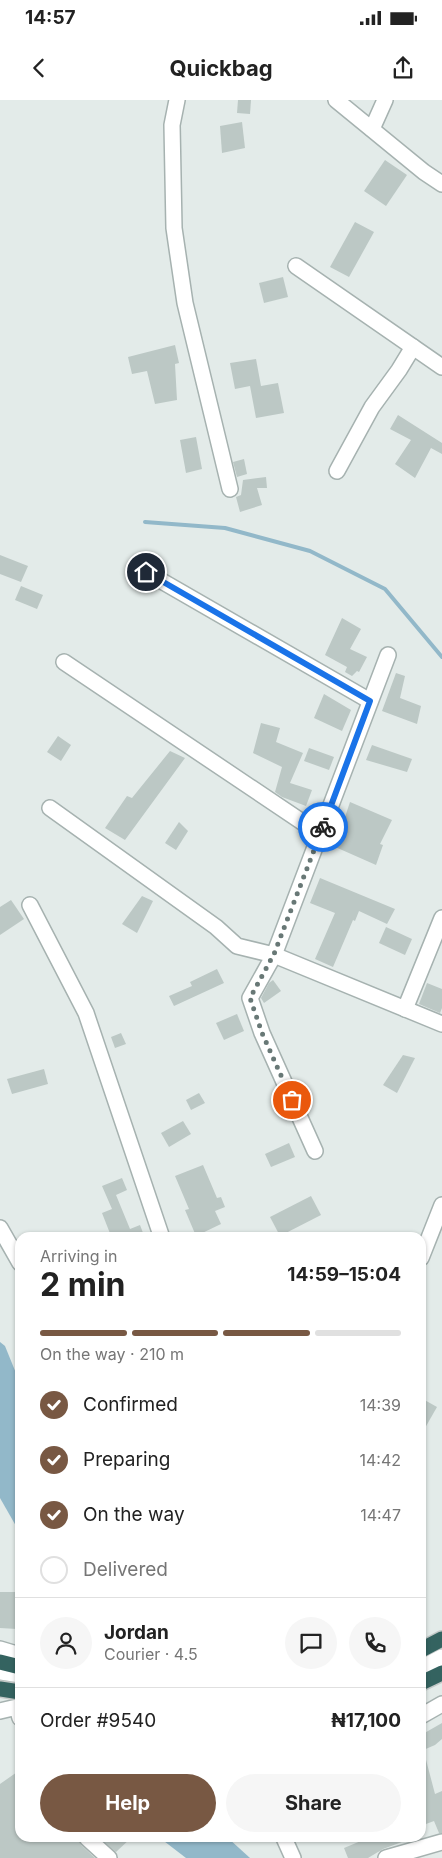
<!DOCTYPE html>
<meta charset="utf-8">
<style>
:root{--surface:#fff;--page:#f6f6f6;--text:#222;--muted:#767676;--line:#e0e0e0;--accent:#785843}
body{margin:0;font-family:Inter,sans-serif;background:var(--page);color:var(--text);height:100vh;display:flex;flex-direction:column;font-size:19px;white-space:nowrap}
*{box-sizing:border-box;margin:0}
p{font-size:16px;color:var(--muted)}
.icon{flex:none;width:28px;height:28px;fill:none;stroke:currentColor;stroke-width:2;stroke-linecap:round;stroke-linejoin:round}
.map{position:relative;flex:1;overflow:hidden}
.details{position:absolute;left:15px;top:1132px;width:411px;height:610px;display:flex;flex-direction:column;background:var(--surface);border-radius:15px;box-shadow:0 1px 4px #0004}
.details>*{flex:none}
.pin{position:absolute;display:grid;place-items:center;width:42px;height:42px;color:#fff;margin:-21px;border:2px solid #fff;border-radius:50%;box-shadow:0 1px 5px #0007}
.courier{position:absolute;display:grid;place-items:center;width:50px;height:50px;margin:-25px;border:4px solid #1a73e8;border-radius:50%;background:#fff;color:#222;box-shadow:0 1px 6px #0007}
.head em{font-style:normal;font-weight:700}
.head div{display:flex;flex-direction:column-reverse}
.head{display:flex;align-items:center;justify-content:space-between;height:85px;padding:0 25px}
h1{font-size:32px;font-weight:700;line-height:38px}
.bar{display:grid;grid-template-columns:repeat(4,1fr);gap:8px 5px;align-content:center;height:60px;padding:0 25px}
.bar i{height:6px;border-radius:4px;background:var(--line)}
.bar .on{background:var(--accent)}
.bar p{grid-column:span 4}
.line{display:flex;align-items:center;gap:12px;padding:0 25px;border-top:1px solid var(--line)}
.line div{flex:1}
.round{display:grid;place-items:center;flex:none;width:52px;height:52px;border-radius:26px;background:var(--page)}
ol{padding:0 25px;list-style:none}
li{display:flex;align-items:center;gap:15px;height:55px}
li p{margin-inline-start:auto}
li .icon{padding:5px;border-radius:50%;background:var(--accent);color:#fff;stroke-width:4}
li:last-child{color:var(--muted)}
li i{width:28px;height:28px;border:2px solid var(--line);border-radius:50%}
.cta{display:flex;gap:10px;margin-top:auto;padding:10px 25px}
.cta a{flex:1;height:58px;border-radius:30px;background:var(--accent);color:#fff;font-size:20px;font-weight:700;line-height:58px;text-align:center}
.cta a+a{background:var(--page);color:var(--text)}
.status{display:flex;justify-content:space-between;align-items:center;height:35px;padding:0 25px;background:var(--surface);direction:ltr}
.status svg{height:14px;fill:currentColor}
header{display:flex;justify-content:space-between;align-items:center;height:65px;padding:0 25px;background:var(--surface);font-size:22px;font-weight:700}
.map>svg:first-child{display:block}
.water{fill:#92b8c9}
.lines{fill:none;stroke-linecap:round;stroke-linejoin:round}
.stream{stroke:#92b8c9;stroke-width:4}
.building{fill:#bcc8c5}
.minor-casing{stroke:#a6b2b0;stroke-width:18}
.highway-casing{stroke:#c2c8c7;stroke-width:18}
.minor{stroke:#fff;stroke-width:15}
.highway{stroke:#346360;stroke-width:15}
.done{stroke:#687876;stroke-width:5;stroke-dasharray:0 9}
.route{stroke:#1a73e8;stroke-width:6}
</style>
<div class="status"><b>14:57</b><svg viewBox="0 0 49 12"><path d="M0 12V9h3v3zM5 12V6h3v6zM10 12V3h3v9zM15 12V0h3v12zM26 1h20v11H26zM47 4h2v5h-2z"/></svg></div>
<header><svg class="icon" aria-label="back" viewBox="0 0 24 24"><path d="M15 5l-7 7 7 7"/></svg>Quickbag<svg class="icon" aria-label="share" viewBox="0 0 24 24"><path d="M12 15V3M7 8l5-5 5 5M5 13v7h14v-7"/></svg></header>
<div class="map">
<svg width="442" height="1758" viewBox="0 0 442 1758">
<rect width="100%" height="100%" fill="#e3ebe9"/>
<!-- water -->
<g class="water">
<path d="M 0,1242 L 5,1246 L 20,1283 L 20,1433 L 0,1398 Z"/>
<path d="M 160,1738 L 228,1738 L 250,1758 L 186,1758 Z"/>
</g>
<g class="lines">
<!-- stream -->
<path class="stream" d="M 145,422 L 225,428 L 310,451 L 385,489 L 442,557"/>
</g>
<!-- building -->
<g class="building">
<path d="M 238,0 L 251,0 L 250,14 L 237,13 Z"/>
<path d="M 242,22 L 245,48 L 222,53 L 220,26 Z"/>
<path d="M 385,60 L 407,75 L 386,106 L 364,91 Z"/>
<path d="M 355,122 L 374,132 L 349,177 L 330,167 Z"/>
<path d="M 283,177 L 288,197 L 264,203 L 259,183 Z"/>
<path d="M 175,245 L 179,263 L 175,264 L 177,300 L 155,304 L 147,271 L 132,274 L 128,257 Z"/>
<path d="M 256,259 L 261,286 L 278,283 L 284,313 L 256,318 L 250,286 L 235,289 L 230,263 Z"/>
<path d="M 398,315 L 442,343 L 442,354 L 431,348 L 415,378 L 395,364 L 411,340 L 390,329 Z"/>
<path d="M 196,337 L 202,369 L 186,373 L 180,340 Z"/>
<path d="M 244,359 L 247,374 L 237,377 L 233,362 Z"/>
<path d="M 266,377 L 267,388 L 257,388 L 262,405 L 240,412 L 236,397 L 241,395 L 243,380 Z"/>
<path d="M 0,455 L 28,466 L 21,482 L 0,474 Z"/>
<path d="M 21,486 L 43,495 L 37,509 L 15,500 Z"/>
<path d="M 342,518 L 361,529 L 350,549 L 367,557 L 359,572 L 357,571 L 352,576 L 345,572 L 347,567 L 325,555 Z"/>
<path d="M 396,573 L 405,576 L 400,598 L 421,606 L 417,624 L 382,611 Z"/>
<path d="M 324,594 L 351,610 L 342,631 L 314,618 Z"/>
<path d="M 261,623 L 280,628 L 276,642 L 303,653 L 290,683 L 312,690 L 306,706 L 282,697 L 275,692 L 282,667 L 253,653 Z"/>
<path d="M 58,636 L 71,645 L 61,661 L 47,652 Z"/>
<path d="M 372,645 L 412,659 L 407,672 L 366,660 Z"/>
<path d="M 309,648 L 334,657 L 329,670 L 304,661 Z"/>
<path d="M 170,651 L 185,658 L 125,740 L 105,728 L 127,696 L 132,698 Z"/>
<path d="M 350,702 L 392,720 L 380,744 L 383,745 L 376,765 L 333,746 L 338,728 L 341,729 Z"/>
<path d="M 179,722 L 188,731 L 176,750 L 165,743 Z"/>
<path d="M 320,778 L 395,809 L 387,824 L 359,811 L 355,821 L 353,820 L 333,867 L 315,859 L 335,813 L 310,803 Z"/>
<path d="M 142,796 L 153,801 L 137,833 L 122,824 Z"/>
<path d="M 11,800 L 24,819 L 0,835 L 0,807 Z"/>
<path d="M 386,827 L 412,839 L 405,855 L 379,843 Z"/>
<path d="M 217,869 L 224,883 L 174,906 L 169,896 L 192,886 L 190,882 Z"/>
<path d="M 273,880 L 281,891 L 264,903 L 261,898 L 269,883 Z"/>
<path d="M 427,883 L 442,889 L 442,908 L 440,913 L 419,904 Z"/>
<path d="M 237,914 L 244,931 L 224,940 L 216,923 Z"/>
<path d="M 121,933 L 126,944 L 115,948 L 111,937 Z"/>
<path d="M 403,955 L 415,958 L 397,993 L 383,985 Z"/>
<path d="M 44,969 L 48,984 L 12,994 L 7,979 Z"/>
<path d="M 199,993 L 205,1003 L 191,1010 L 186,1000 Z"/>
<path d="M 183,1021 L 191,1034 L 169,1047 L 161,1033 Z"/>
<path d="M 289,1043 L 295,1057 L 271,1067 L 265,1054 Z"/>
<path d="M 203,1065 L 217,1098 L 221,1097 L 225,1107 L 215,1111 L 221,1124 L 196,1136 L 185,1110 L 189,1109 L 175,1076 Z"/>
<path d="M 122,1078 L 127,1090 L 116,1095 L 130,1129 L 140,1125 L 145,1138 L 109,1138 L 111,1136 L 102,1113 L 112,1109 L 102,1086 Z"/>
<path d="M 311,1096 L 321,1115 L 280,1136 L 270,1117 Z"/>
<path d="M 421,1298 L 437,1307 L 421,1335 Z"/>
<path d="M 0,1492 L 20,1492 L 17,1529 L 0,1528 Z"/>
<path d="M 442,1623 L 442,1639 L 435,1645 L 421,1651 L 421,1635 Z"/>
<path d="M 421,1656 L 425,1656 L 435,1694 L 442,1691 L 442,1733 L 439,1733 L 434,1721 L 426,1724 L 424,1720 L 421,1722 Z"/>
<path d="M 20,1670 L 20,1738 L 78,1738 L 81,1745 L 95,1758 L 0,1758 L 0,1684 Z"/>
<path d="M 100,1738 L 131,1738 L 116,1752 Z"/>
<path d="M 368,1738 L 383,1738 L 384,1740 L 401,1738 L 410,1739 L 383,1749 L 368,1758 L 348,1758 L 344,1748 Z"/>
</g>
<g class="lines">
<!-- minor casing -->
<g class="minor-casing">
<g id="minor">
<path d="M 177,0 L 172,25 L 174,128 L 185,203 L 230,389"/>
<path d="M 336,0 L 424,72 L 442,84"/>
<path d="M 372,29 L 385,0"/>
<path d="M 296,166 L 442,267"/>
<path d="M 337,371 L 372,307 L 399,270 L 413,247"/>
<path d="M 146,472 L 370,601"/>
<path d="M 64,562 L 320,734"/>
<path d="M 50,708 L 216,827 L 237,846 L 274,855 L 442,924"/>
<path d="M 30,805 L 86,913 L 162,1138"/>
<path d="M 405,909 L 442,818"/>
<path d="M 315,1051 L 262,933 L 250,898 L 274,855 L 388,555"/>
<path d="M 0,1128 L 20,1163"/>
<path d="M 421,1158 L 442,1105"/>
<path d="M 0,1549 L 20,1555"/>
<path d="M 421,1568 L 442,1557"/>
<path d="M 0,1572 L 20,1575"/>
<path d="M 0,1611 L 17,1607 L 20,1618"/>
<path d="M 421,1616 L 442,1604"/>
<path d="M 87,1738 L 109,1758"/>
<path d="M 284,1738 L 293,1758"/>
<path d="M 386,1758 L 442,1742"/>
</g>
</g>
<!-- highway casing -->
<g class="highway-casing">
<g id="highway">
<path d="M 421,1550 L 442,1539"/>
<path d="M 0,1562 L 20,1567"/>
<path d="M 421,1583 L 442,1573"/>
<path d="M 0,1589 L 20,1592"/>
</g>
</g>
<!-- minor -->
<use href="#minor" class="minor"/>
<!-- highway -->
<use href="#highway" class="highway"/>
</g>
<g class="lines">
<!-- done -->
<path class="done" d="M 292,1000 L 262,933 L 250,898 L 274,854 L 323,727"/>
<!-- route -->
<path class="route" d="M 146,472 L 370,601 L 323,727"/>
</g>
</svg>
<div class="pin" style="left:292px;top:1000px;background:#ea580c"><svg class="icon" aria-label="bag" viewBox="0 0 24 24"><path d="M5 8h14l-1 12H6zM9 8a3 3 0 0 1 6 0"/></svg></div>
<div class="pin" style="left:146px;top:472px;background:#1f2937"><svg class="icon" aria-label="home" viewBox="0 0 24 24"><path d="M3 11l9-7 9 7M6 9v11h12V9"/></svg></div>
<div class="courier" style="left:323px;top:727px"><svg class="icon" aria-label="bike" viewBox="0 0 24 24"><circle cx="6" cy="16" r="4"/><circle cx="18" cy="16" r="4"/><path d="M6 16l4-8h5l3 8M10 8l3 8H6M13 5h3"/></svg></div>
<section class="details">
<div class="head"><div><h1>2 min</h1><p>Arriving in</p></div><em>14:59–15:04</em></div>
<div class="bar"><i class="on"></i><i class="on"></i><i class="on"></i><i></i><p>On the way · 210 m</p></div>
<ol>
<li><svg class="icon" aria-label="check" viewBox="0 0 24 24"><path d="M5 12l5 5 9-10"/></svg>Confirmed<p>14:39</p></li>
<li><svg class="icon" aria-label="check" viewBox="0 0 24 24"><path d="M5 12l5 5 9-10"/></svg>Preparing<p>14:42</p></li>
<li><svg class="icon" aria-label="check" viewBox="0 0 24 24"><path d="M5 12l5 5 9-10"/></svg>On the way<p>14:47</p></li>
<li><i></i>Delivered</li>
</ol>
<div class="line" style="height:90px"><a class="round"><svg class="icon" aria-label="person" viewBox="0 0 24 24"><circle cx="12" cy="8" r="4"/><path d="M4 21q1-7 8-7t8 7"/></svg></a><div><b>Jordan</b><p>Courier · 4.5</p></div><a class="round"><svg class="icon" aria-label="chat" viewBox="0 0 24 24"><path d="M4 5h16v11H9l-5 4z"/></svg></a><a class="round"><svg class="icon" aria-label="phone" viewBox="0 0 24 24"><path d="M5 4h4l2 5-3 2q2 4 5 5l2-3 5 2v4C11 20 4 13 5 4z"/></svg></a></div>
<div class="line" style="height:65px"><div>Order #9540</div><b>₦17,100</b></div>
<div class="cta"><a>Help</a><a>Share</a></div>
</section>
</div>
